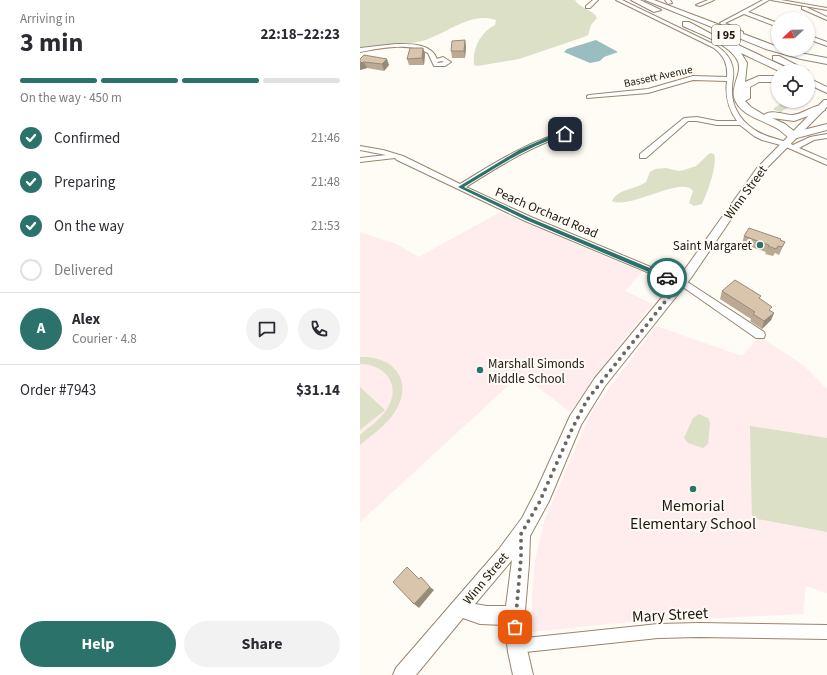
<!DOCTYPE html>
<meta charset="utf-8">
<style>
:root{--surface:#fff;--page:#f2f2f3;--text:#2b2b33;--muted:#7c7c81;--line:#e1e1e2;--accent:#2b726a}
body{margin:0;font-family:"Source Sans 3",sans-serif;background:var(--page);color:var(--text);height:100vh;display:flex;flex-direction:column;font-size:15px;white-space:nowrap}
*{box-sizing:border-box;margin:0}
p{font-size:13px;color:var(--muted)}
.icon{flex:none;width:22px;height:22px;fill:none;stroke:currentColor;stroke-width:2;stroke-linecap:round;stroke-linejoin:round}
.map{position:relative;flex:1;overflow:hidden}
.details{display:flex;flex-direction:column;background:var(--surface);width:360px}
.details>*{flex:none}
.needle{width:26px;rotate:248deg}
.controls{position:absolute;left:411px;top:12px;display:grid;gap:8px}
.controls a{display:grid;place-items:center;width:44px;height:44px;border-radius:50%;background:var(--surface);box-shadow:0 1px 3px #0004;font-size:20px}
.pin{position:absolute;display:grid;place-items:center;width:34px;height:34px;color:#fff;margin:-17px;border-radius:8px;box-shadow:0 2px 6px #0006}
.courier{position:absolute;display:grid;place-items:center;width:40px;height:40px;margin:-20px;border:3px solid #2b726a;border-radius:50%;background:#fff;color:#222;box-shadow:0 1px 5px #0007}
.head em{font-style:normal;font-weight:700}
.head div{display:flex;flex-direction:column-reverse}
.head{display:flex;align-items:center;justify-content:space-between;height:68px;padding:0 20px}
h1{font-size:26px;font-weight:700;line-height:30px}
.bar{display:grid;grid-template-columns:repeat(4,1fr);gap:6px 4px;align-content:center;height:48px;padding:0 20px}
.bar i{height:5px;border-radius:3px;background:var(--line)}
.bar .active{background:var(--accent)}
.bar p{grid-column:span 4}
.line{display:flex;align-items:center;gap:10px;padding:0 20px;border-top:1px solid var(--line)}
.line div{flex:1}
.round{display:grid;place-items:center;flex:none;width:42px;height:42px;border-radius:21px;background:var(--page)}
ol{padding:0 20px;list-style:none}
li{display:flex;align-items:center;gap:12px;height:44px}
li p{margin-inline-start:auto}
li .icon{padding:4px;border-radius:50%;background:var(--accent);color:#fff;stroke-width:4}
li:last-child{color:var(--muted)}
li i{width:22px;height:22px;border:2px solid var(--line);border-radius:50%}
.primary-button{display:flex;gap:8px;margin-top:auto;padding:8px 20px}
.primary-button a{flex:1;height:46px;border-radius:24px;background:var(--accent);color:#fff;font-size:16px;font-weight:700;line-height:46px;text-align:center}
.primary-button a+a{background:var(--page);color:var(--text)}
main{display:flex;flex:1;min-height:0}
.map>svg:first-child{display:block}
.education{fill:#feedec}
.green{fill:#dbe0c6}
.water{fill:#98bebf}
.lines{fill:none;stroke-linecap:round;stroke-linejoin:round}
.minor-casing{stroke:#99856c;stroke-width:2}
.major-casing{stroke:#99856c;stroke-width:2}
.highway-casing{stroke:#99856c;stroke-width:2}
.minor{fill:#fff;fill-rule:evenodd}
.major{fill:#fff;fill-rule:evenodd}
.highway{fill:#fff;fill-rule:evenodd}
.wall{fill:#bba994}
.shaded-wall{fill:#988a78}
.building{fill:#d9c5ac;stroke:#988a78}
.route{fill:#2b726a}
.done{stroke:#6e6760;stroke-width:4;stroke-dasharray:0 7.2}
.poi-dot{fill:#2b726a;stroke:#fffbf5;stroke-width:1.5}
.labels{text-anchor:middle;stroke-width:4;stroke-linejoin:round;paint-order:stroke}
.far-street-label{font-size:11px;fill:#20180f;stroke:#fffbf5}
.shield{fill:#fffbf5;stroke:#635c54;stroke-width:1}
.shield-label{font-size:12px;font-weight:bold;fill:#20180f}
.street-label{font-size:13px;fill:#20180f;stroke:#fffbf5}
.poi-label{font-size:13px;fill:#20180f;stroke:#fffbf5;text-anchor:end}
.near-poi-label{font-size:16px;fill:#20180f;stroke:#fffbf5}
.near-street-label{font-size:16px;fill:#20180f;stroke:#fffbf5}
</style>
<main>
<section class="details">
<div class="head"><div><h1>3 min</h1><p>Arriving in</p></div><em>22:18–22:23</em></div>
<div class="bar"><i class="active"></i><i class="active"></i><i class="active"></i><i></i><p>On the way · 450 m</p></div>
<ol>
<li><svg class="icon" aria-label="check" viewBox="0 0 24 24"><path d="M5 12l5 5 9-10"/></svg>Confirmed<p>21:46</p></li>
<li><svg class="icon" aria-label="check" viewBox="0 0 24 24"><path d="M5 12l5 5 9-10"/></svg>Preparing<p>21:48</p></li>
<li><svg class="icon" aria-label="check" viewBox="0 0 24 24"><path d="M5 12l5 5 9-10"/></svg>On the way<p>21:53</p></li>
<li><i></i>Delivered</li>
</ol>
<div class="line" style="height:72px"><b class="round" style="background:var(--accent);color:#fff">A</b><div><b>Alex</b><p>Courier · 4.8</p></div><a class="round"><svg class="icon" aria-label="chat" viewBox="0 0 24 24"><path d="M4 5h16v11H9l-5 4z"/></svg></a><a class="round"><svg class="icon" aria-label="phone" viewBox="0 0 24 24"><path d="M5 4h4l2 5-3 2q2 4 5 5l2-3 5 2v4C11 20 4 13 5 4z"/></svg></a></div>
<div class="line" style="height:52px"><div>Order #7943</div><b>$31.14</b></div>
<div class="primary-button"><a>Help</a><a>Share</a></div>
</section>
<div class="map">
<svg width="467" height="675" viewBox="0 0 467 675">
<rect width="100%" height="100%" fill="#fffbf5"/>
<!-- education -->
<g class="education">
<path d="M 140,212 L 282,272 L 265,291 L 293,304 L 262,341 L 210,412 L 161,374 L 0,522 L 0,232 L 36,244 L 59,257 Z"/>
<path d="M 296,326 L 382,356 L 400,337 L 443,365 L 467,389 L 467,593 L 446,586 L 443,614 L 269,622 L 172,632 L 172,596 L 175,560 L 185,519 L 225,426 L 235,407 Z"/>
</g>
<!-- green -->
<g class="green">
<path d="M 0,0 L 215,0 C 220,9 233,9 237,18 L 231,25 L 228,35 L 224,37 L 159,59 L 118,66 L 114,65 C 112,48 121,32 135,25 L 136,20 C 108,11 84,37 58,42 C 39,45 19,45 0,47 Z"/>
<path d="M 448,94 L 452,98 C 443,106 430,104 421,112 L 414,110 L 414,108 L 425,101 L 448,101 Z"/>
<path d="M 350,153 L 354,154 C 358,164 347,194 342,204 L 334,206 L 329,203 L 333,191 C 322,175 270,210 252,201 C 257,189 277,189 286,182 L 290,172 L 295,169 L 306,168 L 319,171 L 324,170 L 336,166 Z"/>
<path d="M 0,357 C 35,355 55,383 34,413 C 25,426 12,435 0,445 L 0,435 C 9,427 20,420 27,409 C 42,386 26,364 0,364 Z"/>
<path d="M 0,387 L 25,410 L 0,430 Z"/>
<path d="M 339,414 L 348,418 L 350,423 L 348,444 L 343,448 L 328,443 L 324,438 L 333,418 Z"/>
<path d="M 390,426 L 467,438 L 467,532 L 392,518 Z"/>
</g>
<!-- water -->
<path class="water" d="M 236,40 L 258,52 L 244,57 L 240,61 L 230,63 L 204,52 L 207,49 Z"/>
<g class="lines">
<!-- minor casing -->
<g class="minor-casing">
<g id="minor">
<path d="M 233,0 L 238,0 L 230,8 L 226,8 L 226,6 Z"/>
<path d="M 256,0 L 262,0 L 357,46 C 364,51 370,57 372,65 C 375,74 372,80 372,89 C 371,104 379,119 392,128 C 405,138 419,138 433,145 L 450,137 L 467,134 L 467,138 L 454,140 L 439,148 L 467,160 L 467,165 L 424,146 L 402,140 L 394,136 L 380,125 L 357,125 L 337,121 L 328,121 L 286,158 L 280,158 L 280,154 L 324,118 L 337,117 L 357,121 L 377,121 C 368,108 365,96 367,81 L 333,80 L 288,93 L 227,98 L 227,96 L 229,95 L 288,89 L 333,76 L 367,77 C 368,64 364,56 354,48 Z"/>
<path d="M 305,0 L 310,0 L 312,3 L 308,4 Z"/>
<path d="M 348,0 L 354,0 L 340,6 L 336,5 Z"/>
<path d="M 403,0 L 409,0 L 388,12 L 418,23 L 418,27 L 384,14 L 365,23 L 383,32 L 383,34 L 364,28 L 360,23 Z"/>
<path d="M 411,0 L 421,0 L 467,8 L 467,10 Z"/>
<path d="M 442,7 L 446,7 L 467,17 L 467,20 L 442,9 Z"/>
<path d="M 448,35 L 467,42 L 467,46 L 448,39 Z"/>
<path d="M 36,44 C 50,44 71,43 77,59 L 83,57 L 91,62 L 85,66 L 74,66 L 68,53 C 48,42 22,48 0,52 L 0,48 ZM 82,61 L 84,62 L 78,63 L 77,62 Z"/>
<path d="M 211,130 L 214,132 L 213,133 C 174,144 141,165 106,187 L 171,217 L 329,283 L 404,332 L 405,335 L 404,338 L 396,338 L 323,287 L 165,221 L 37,160 L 35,158 L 0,162 L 0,158 L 26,155 L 0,150 L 0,146 L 23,150 L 43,156 L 100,184 C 136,162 170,140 211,130 Z"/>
<path d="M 339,623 L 467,625 L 467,639 L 339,637 L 298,638 L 156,653 L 151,651 L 149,646 L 151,641 L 156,639 L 298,624 Z"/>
</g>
</g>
<!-- major casing -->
<g class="major-casing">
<path id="major" d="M 464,100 L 467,100 L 467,107 L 403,172 L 331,278 L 245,386 L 221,425 L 189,501 L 170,536 L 169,564 L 164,622 L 166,645 L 173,675 L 153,675 L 148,652 L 145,625 L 120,624 L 103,618 L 56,675 L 33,675 L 36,668 L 139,549 L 162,518 L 177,489 L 210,416 L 235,378 L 323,272 L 397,168 ZM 152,560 L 146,606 L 127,606 L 115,604 Z"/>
</g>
<!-- highway casing -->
<g class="highway-casing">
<g id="highway">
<path d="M 271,0 L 280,0 L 301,10 L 294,12 Z"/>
<path d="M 285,0 L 294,0 L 418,47 L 418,49 L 467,58 L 467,64 L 441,59 L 406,49 Z"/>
<path d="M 323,22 L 329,22 L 370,44 L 376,44 L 427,68 L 428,71 L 419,71 L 381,53 L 387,63 L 385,82 L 399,76 L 418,76 L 418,82 L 399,82 L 390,87 L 390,98 L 385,101 L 391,107 L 404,115 C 411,109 424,115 432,115 C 443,115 454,103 465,106 L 465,110 L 434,121 L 412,118 L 425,124 L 435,132 L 467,124 L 467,130 L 433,139 C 427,138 423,132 418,129 C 404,120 379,116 374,97 C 371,84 385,70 376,58 C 365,42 340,34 323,26 Z"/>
<path d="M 413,56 L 419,56 L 448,71 L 437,71 L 413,60 Z"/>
<path d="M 448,78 L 467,87 L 467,93 L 448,84 Z"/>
</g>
</g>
<!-- minor -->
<use href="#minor" class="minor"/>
<!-- major -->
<use href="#major" class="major"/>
<!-- highway -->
<use href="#highway" class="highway"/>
</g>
<!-- wall -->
<g class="wall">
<path d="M 105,40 L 106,47 L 105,58 L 92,58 L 91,51 Z"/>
<path d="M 63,48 L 65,54 L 64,65 L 49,65 L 47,59 Z"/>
<path d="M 4,55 L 29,65 L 24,71 L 7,68 L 0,70 Z"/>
<path d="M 384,236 L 421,240 L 425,242 L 419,255 L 415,253 L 413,256 L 405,254 L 406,252 L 382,244 Z"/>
<path d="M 362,291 L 400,299 L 411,311 L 414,313 L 411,320 L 402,329 L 390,321 L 391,319 L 360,299 Z"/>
</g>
<!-- shaded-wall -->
<g class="shaded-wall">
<path d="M 105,40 L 106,47 L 105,58 L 104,51 Z"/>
<path d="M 63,48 L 65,54 L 64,65 L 62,58 Z"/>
<path d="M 27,59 L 29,65 L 24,71 L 22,64 Z"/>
<path d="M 4,62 L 7,68 L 0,70 L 0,63 Z"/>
<path d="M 414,313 L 411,320 L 402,329 L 404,321 Z"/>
<path d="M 70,587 L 74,590 L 59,608 L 54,604 Z"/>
</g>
<!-- building -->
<g class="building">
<path d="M 105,40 L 104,51 L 91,51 L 92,41 Z"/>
<path d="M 50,48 L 63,48 L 62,58 L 47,59 Z"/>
<path d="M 4,55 L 27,59 L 22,64 L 4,62 L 0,63 L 0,59 Z"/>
<path d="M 389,228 L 421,239 L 420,240 L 425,242 L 422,247 L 418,246 L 416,249 L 408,246 L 409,245 L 384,236 Z"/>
<path d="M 375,280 L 401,296 L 399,298 L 412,307 L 409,310 L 414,313 L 404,321 L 393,314 L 395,312 L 362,291 Z"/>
<path d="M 47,567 L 59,579 L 61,577 L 70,587 L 54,604 L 33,582 Z"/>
</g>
<!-- route -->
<path class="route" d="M 205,132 L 206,135 C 169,145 137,167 104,187 L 170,218 L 309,276 L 309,279 L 305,279 L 166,220 L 98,187 L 159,150 L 188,137 Z"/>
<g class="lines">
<!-- done -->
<path class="done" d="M 155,627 L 161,557 L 161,534 L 179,503 L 212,429 L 227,400 L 320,283 L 307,278"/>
</g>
<!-- markers -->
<g class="poi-dot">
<circle cx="400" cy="245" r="4"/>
<circle cx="120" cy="370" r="4"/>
<circle cx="333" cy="489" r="4"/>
</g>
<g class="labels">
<!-- far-street labels -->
<g class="far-street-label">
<text transform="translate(298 76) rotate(-12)" y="4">Bassett Avenue</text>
</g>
<!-- shield labels -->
<rect class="shield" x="352" y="25" width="28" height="20" rx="3"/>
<g class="shield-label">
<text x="366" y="39">I 95</text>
</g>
<!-- street labels -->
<g class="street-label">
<text transform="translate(385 192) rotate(-54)" y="5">Winn Street</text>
<text transform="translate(187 212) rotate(23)" y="5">Peach Orchard Road</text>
<text transform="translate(125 578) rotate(-50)" y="5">Winn Street</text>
</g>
<!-- poi labels -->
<g class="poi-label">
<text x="392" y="250">Saint Margaret</text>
<text x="128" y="368" text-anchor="start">Marshall Simonds<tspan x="128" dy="15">Middle School</tspan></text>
</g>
<!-- near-poi labels -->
<g class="near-poi-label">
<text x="333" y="511">Memorial<tspan x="333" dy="18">Elementary School</tspan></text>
</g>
<!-- near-street labels -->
<g class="near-street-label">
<text transform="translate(310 614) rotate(-3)" y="6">Mary Street</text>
</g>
</g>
</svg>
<div class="controls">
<a><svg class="needle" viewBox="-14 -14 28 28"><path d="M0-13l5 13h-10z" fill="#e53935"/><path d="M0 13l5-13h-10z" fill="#7c7c81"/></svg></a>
<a><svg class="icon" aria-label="locate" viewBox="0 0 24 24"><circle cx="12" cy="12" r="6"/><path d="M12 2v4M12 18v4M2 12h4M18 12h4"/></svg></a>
</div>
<div class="pin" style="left:155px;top:627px;background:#ea580c"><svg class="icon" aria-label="bag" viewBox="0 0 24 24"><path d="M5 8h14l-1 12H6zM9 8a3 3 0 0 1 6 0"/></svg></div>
<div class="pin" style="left:205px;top:134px;background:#1f2937"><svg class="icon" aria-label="home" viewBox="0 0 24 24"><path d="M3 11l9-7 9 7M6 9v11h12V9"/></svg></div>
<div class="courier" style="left:307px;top:278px"><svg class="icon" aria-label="car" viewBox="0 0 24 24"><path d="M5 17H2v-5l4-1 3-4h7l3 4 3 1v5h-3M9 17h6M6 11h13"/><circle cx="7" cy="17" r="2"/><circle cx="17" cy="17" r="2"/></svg></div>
</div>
</main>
